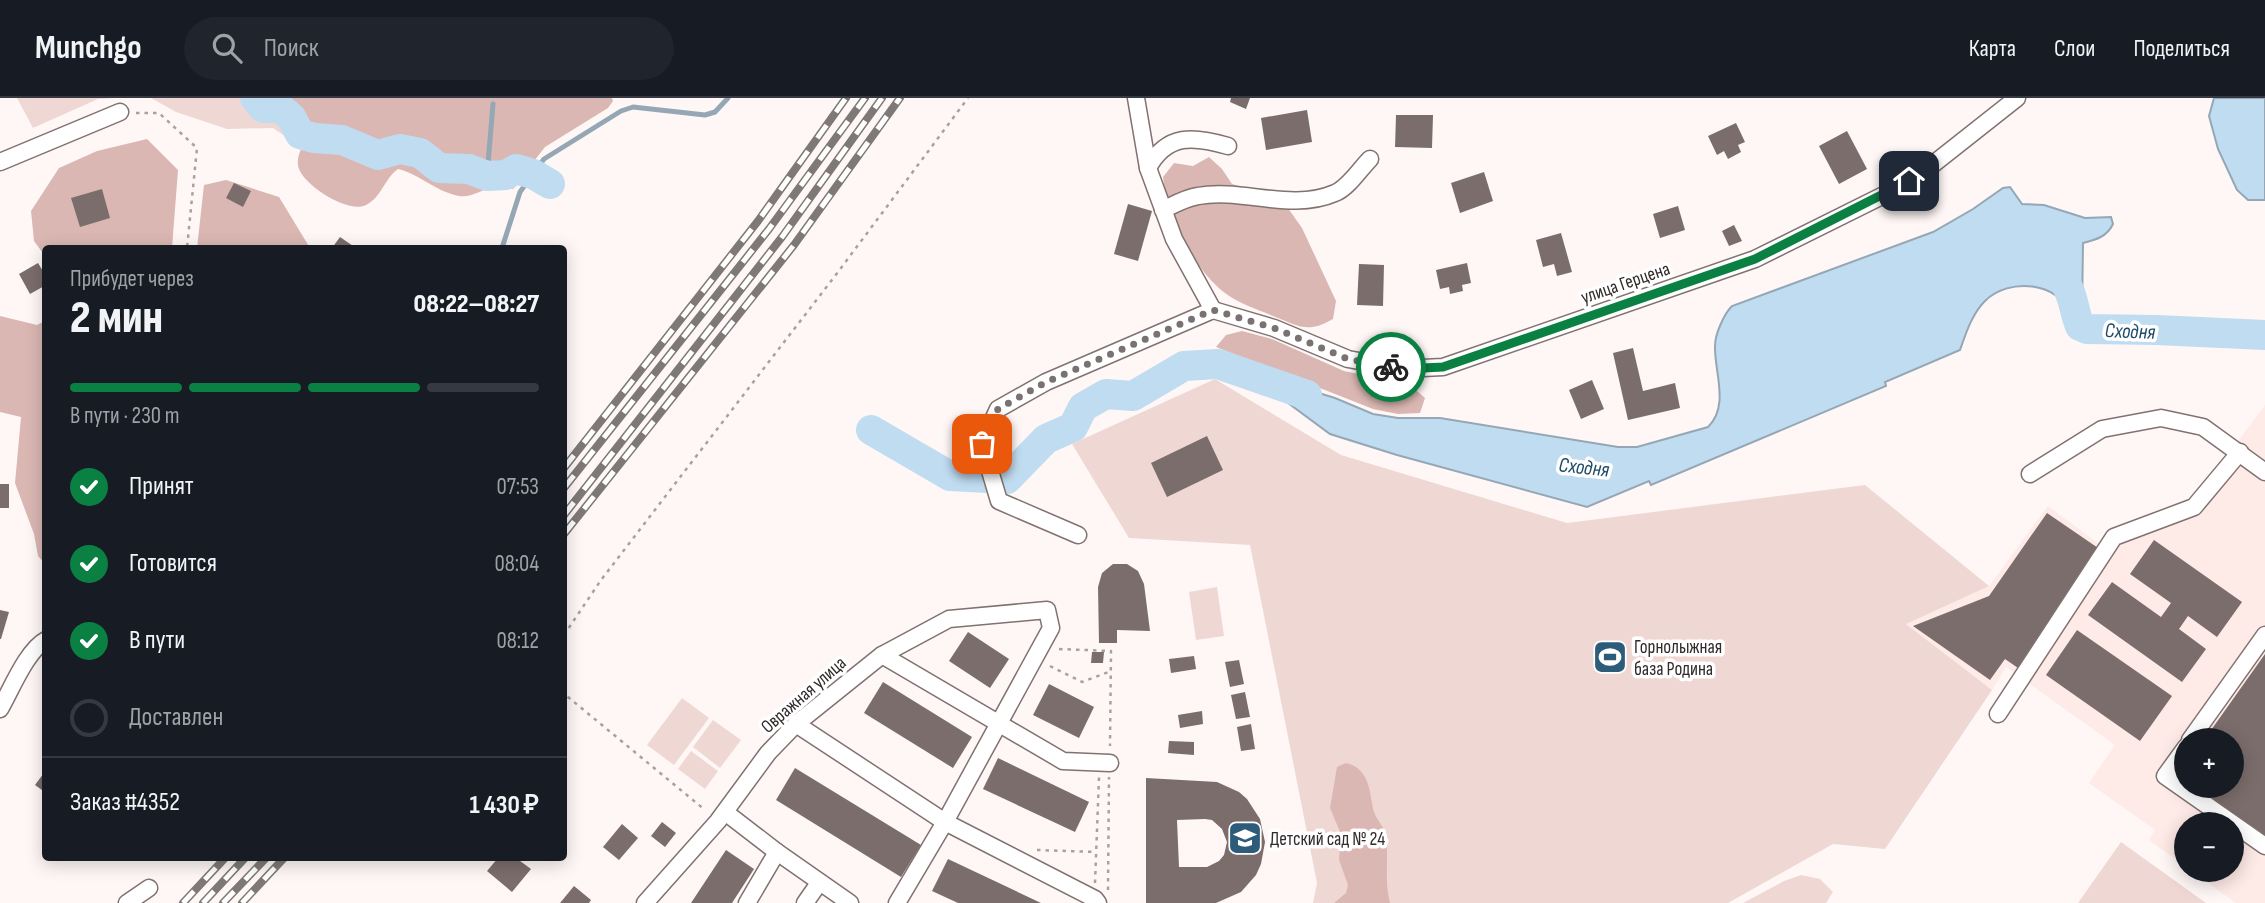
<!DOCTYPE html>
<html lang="ru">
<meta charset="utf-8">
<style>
:root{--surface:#171b24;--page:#20242c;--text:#f1f3f6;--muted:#9ea1a6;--line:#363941;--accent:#0b8043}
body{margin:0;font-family:"Sofia Sans Condensed",sans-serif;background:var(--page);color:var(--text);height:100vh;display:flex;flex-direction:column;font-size:26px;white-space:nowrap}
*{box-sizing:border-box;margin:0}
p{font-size:23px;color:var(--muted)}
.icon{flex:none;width:38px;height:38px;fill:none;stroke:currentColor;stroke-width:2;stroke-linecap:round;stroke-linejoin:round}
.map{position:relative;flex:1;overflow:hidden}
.details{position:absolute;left:42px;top:147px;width:525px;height:616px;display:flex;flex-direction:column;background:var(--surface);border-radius:7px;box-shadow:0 4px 18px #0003}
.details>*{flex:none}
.tools{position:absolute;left:2174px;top:630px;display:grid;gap:14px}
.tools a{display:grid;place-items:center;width:70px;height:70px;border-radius:50%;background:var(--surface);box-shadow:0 4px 18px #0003;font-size:35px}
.pin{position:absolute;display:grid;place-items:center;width:60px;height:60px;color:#fff;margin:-30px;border-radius:14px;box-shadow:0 4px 10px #0006}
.courier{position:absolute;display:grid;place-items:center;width:70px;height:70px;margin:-35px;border:5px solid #0b8043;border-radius:50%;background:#fff;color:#222;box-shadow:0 2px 9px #0007}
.head em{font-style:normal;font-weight:800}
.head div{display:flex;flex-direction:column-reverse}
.head{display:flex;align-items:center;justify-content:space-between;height:119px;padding:0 28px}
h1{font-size:46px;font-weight:800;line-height:52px}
.bar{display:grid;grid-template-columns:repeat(4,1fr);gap:10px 7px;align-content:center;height:84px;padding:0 28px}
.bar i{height:9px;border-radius:5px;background:var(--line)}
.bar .on{background:var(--accent)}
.bar p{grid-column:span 4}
.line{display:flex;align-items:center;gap:18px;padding:0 28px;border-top:2px solid var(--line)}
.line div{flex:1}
ol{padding:0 28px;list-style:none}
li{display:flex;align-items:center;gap:21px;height:77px}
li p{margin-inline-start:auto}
li .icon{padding:7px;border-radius:50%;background:var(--accent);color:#fff;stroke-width:4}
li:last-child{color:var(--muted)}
li i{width:38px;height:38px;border:4px solid var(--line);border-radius:50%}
header{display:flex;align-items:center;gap:42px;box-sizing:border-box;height:98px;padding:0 35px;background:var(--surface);border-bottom:2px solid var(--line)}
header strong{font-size:33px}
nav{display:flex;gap:38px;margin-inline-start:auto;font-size:24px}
.search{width:490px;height:63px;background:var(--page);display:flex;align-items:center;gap:18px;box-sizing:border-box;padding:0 24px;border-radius:38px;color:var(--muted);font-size:26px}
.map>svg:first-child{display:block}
.built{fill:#feeae7;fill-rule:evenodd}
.green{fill:#efd8d4}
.forest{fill:#dab7b2}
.water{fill:#c0dcf0;stroke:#95a7b5;stroke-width:2}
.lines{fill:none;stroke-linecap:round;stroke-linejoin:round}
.stream{stroke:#95a7b5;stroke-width:5}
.river{stroke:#c0dcf0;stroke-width:30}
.building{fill:#7b6d6b;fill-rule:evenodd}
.minor-casing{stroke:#817270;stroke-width:19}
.path{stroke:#a8a1a0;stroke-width:2.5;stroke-dasharray:3.5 5;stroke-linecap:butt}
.minor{stroke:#fff;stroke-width:16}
.rail-casing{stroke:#7e7877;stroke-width:8}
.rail{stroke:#fff;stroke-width:5;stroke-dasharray:16;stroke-linecap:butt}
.done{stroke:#797271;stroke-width:7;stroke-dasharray:0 12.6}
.route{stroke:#0b8043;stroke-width:9}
.labels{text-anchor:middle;stroke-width:7;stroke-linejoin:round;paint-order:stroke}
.street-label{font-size:19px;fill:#312b2a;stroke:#fff}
.poi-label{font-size:19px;fill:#312b2a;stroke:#fff;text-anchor:start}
.water-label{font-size:21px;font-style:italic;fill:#1d4b68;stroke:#fff}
</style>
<header>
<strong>Munchgo</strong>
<div class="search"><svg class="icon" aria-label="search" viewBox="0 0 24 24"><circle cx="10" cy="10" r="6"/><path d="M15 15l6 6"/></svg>Поиск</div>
<nav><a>Карта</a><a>Слои</a><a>Поделиться</a></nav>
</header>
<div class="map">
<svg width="2265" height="805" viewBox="0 0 2265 805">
<rect width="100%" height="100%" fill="#fef7f6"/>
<!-- built -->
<path class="built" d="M 2265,307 L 2265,805 L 2236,805 L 2190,772 L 2231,772 L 2231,726 L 2186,726 L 2186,769 L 2149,742 L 2155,732 L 2089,685 L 2115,647 L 2006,569 L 1992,592 L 1905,525 L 1989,488 L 2048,408 L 2099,446 L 2107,435 L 2191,406 ZM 2186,642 L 2231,642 L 2231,688 L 2186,688 Z"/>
<!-- green -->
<g class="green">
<path d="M 17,0 L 115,0 L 98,1 L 33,30 Z"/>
<path d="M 151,0 L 272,0 L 274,4 C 284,8 309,19 308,33 C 307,39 303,45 301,49 L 273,30 L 227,31 L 176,14 Z"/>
<path d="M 1215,281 L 1341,357 L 1567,425 L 1865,387 L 1989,488 L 1906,526 L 1992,592 L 1885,751 L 1833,746 L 1728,805 L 1313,805 L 1317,785 L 1250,447 L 1129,440 L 1072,346 Z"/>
<path d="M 1217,489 L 1224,538 L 1196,542 L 1189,494 Z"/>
<path d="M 682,600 L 709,620 L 674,667 L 647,647 Z"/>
<path d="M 713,622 L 741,642 L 720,670 L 693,649 Z"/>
<path d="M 691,653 L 718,673 L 705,691 L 678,671 Z"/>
<path d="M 2121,744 L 2206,805 L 2078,805 Z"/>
<path d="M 1801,777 L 1820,781 L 1833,794 L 1826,805 L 1743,805 L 1784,783 Z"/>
</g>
<!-- forest -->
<g class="forest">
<path d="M 272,0 L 612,0 L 613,3 L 608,10 L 545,49 L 534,63 L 532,71 L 513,91 C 508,90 501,88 496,89 C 483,90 473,100 459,98 C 434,93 420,76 398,71 C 384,81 382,99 366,107 C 349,116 305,88 299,71 C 293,55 311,41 307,29 C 304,17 285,8 274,4 Z"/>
<path d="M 147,41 L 178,72 L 172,150 L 46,150 L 45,158 L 34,143 L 31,113 L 59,70 L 97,53 Z"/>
<path d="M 1209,59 L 1222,71 L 1232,86 L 1269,97 L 1285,106 L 1302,130 L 1336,203 L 1333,221 C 1307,236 1299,228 1273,218 C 1257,211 1239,206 1225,195 C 1194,172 1167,117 1163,79 L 1174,65 L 1193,68 Z"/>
<path d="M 226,82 L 279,99 L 310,150 L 197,150 L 204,87 Z"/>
<path d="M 0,218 L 37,227 L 45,223 L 45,466 L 38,458 L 34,436 L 15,385 L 21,319 L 0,314 Z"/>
<path d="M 1242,233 L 1272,241 L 1344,273 L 1410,287 L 1425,300 L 1420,315 L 1398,316 L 1373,311 L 1216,249 L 1226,237 Z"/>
<path d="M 1346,665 C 1371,671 1369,695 1374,714 C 1377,723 1385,729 1386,739 C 1389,761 1384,783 1390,805 L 1334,805 L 1346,795 L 1348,787 L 1339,762 L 1341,736 L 1330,710 L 1337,669 Z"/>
</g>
<!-- water -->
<g class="water">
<path d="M 2214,0 L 2265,0 L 2265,102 L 2248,102 L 2237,92 L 2218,51 L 2209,18 Z"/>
<path d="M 2010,89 L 2022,106 L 2044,107 L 2085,120 L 2111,119 L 2113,126 C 2107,139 2095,142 2083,145 L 2082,215 L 2070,216 C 2059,184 2009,179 1985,203 C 1972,216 1966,235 1960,252 L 1885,284 L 1886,288 L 1651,387 L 1649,383 L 1587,409 L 1397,357 L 1330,336 L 1284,302 L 1270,284 L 1273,281 L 1335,300 L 1373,316 L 1398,320 L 1440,320 L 1618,349 L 1637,349 L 1708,329 C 1730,308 1714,273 1715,248 C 1715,236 1724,216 1732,208 L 1933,134 L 1973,111 L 2003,90 Z"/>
</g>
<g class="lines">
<!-- stream -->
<g class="stream">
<path d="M 487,78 L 493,6"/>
<path d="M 502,150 L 520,94 L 544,61 L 621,13 L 633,9 L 705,17 L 715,14 L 728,0"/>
</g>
<!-- river -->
<g class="river">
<path d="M 255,0 L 263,10 L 280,10 L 291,19 L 300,36 L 314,40 L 342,42 L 378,57 L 400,51 L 420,55 L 439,70 L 469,71 L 487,78 L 506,77 L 516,71 L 533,76 L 550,86"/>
<path d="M 2062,181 C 2074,194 2073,212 2080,228 L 2087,231 L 2157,232 L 2265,237"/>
<path d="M 871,332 L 950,378 L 1007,381 L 1046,341 L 1073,329 L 1083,309 L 1106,296 L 1133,298 L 1184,268 L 1218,266 L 1307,297"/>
</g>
</g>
<!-- building -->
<g class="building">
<path d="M 1231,0 L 1250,0 L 1246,11 L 1230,4 Z"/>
<path d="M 1307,12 L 1312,44 L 1266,52 L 1261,20 Z"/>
<path d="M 1396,17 L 1433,17 L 1432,50 L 1395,49 Z"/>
<path d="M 1736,25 L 1745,44 L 1738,47 L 1741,54 L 1728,61 L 1724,53 L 1717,57 L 1708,38 Z"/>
<path d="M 1847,33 L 1867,71 L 1839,86 L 1819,48 Z"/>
<path d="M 1484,74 L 1493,103 L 1460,115 L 1451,85 Z"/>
<path d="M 234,85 L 251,93 L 243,109 L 226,100 Z"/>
<path d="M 102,91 L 110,120 L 80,129 L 71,100 Z"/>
<path d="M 1128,106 L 1152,113 L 1138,163 L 1114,156 Z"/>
<path d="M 1678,108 L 1685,132 L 1660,140 L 1653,116 Z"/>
<path d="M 1734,127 L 1742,143 L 1729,148 L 1722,133 Z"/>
<path d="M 1561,135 L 1572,174 L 1557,178 L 1554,166 L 1543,169 L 1536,142 Z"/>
<path d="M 340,139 L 356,150 L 332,150 Z"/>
<path d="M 38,165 L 46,178 L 46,187 L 30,196 L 19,176 Z"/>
<path d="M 1467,165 L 1471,185 L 1462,187 L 1463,193 L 1450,196 L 1449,189 L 1440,191 L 1436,172 Z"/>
<path d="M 1359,166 L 1384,167 L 1383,208 L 1357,207 Z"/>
<path d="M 1633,250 L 1643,293 L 1675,285 L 1680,310 L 1628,322 L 1613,255 Z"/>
<path d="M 1592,282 L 1604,311 L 1581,321 L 1569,292 Z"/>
<path d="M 1207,338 L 1223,372 L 1167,399 L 1151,365 Z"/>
<rect x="0" y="386" width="9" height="24"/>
<path d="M 2047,415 L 2101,452 L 2018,570 L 2005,561 L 1990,582 L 1913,528 L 1989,498 Z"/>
<path d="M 2154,442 L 2242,504 L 2217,539 L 2188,518 L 2179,531 L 2206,551 L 2182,584 L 2088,517 L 2112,484 L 2161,519 L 2171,505 L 2130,476 Z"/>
<path d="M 1113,466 L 1127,466 L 1138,473 L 1144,486 L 1150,533 L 1117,532 L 1117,545 L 1099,545 L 1098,489 L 1102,475 Z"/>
<path d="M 0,512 L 9,514 L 1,541 L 0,541 Z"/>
<path d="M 2077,532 L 2172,598 L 2140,643 L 2046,577 Z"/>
<path d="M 968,534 L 1009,561 L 990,590 L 949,563 Z"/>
<path d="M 1092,554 L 1104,554 L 1103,565 L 1091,565 Z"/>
<path d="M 2265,556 L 2265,739 L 2193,688 L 2231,688 L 2231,642 L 2204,642 Z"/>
<path d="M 1194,558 L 1196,571 L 1171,575 L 1169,561 Z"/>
<path d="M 1239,562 L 1244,586 L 1230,589 L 1225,564 Z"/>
<path d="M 883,584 L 972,639 L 953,670 L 864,615 Z"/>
<path d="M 1049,586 L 1094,609 L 1079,640 L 1033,617 Z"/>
<path d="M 1245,594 L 1250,619 L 1236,621 L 1231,597 Z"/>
<path d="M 1202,613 L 1203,626 L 1180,630 L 1178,617 Z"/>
<path d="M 1251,626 L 1255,651 L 1241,653 L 1237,629 Z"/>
<path d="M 1169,643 L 1194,644 L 1194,657 L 1168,655 Z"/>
<path d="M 998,660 L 1089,704 L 1075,734 L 983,691 Z"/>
<path d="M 795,670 L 921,747 L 901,779 L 776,702 Z"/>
<path d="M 46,672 L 46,695 L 35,687 Z"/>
<path d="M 1146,680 L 1217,684 L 1239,694 L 1247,701 L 1260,721 L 1265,744 L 1261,766 L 1256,777 L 1241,794 L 1216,805 L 1146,805 ZM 1205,721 L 1212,722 L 1222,731 L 1227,744 L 1224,757 L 1219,763 L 1207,769 L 1179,769 L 1177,722 Z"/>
<path d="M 662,724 L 676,735 L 665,749 L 651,738 Z"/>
<path d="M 622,726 L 638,740 L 619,762 L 603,749 Z"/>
<path d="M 726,752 L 754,771 L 732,805 L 691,805 Z"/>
<path d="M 498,760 L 516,760 L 531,771 L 512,794 L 487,773 Z"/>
<path d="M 948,761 L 1041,805 L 958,805 L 932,793 Z"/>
<path d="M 574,788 L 591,802 L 589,805 L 560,805 Z"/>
</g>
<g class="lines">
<!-- minor casing -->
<g class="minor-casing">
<g id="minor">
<path d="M 1136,0 L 1148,70 L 1174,141 L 1213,212"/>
<path d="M 0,64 L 120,14"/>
<path d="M 1148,70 C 1167,35 1194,38 1228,48"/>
<path d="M 1163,112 C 1175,106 1185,100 1198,98 C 1243,90 1291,114 1335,95 C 1348,90 1360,71 1370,61"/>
<path d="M 1213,212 L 1274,230 L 1348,261 L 1403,271 L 1443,269 L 1755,161 L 1896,91 L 1922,75 L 2017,0"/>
<path d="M 2030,376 L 2102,331 L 2161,320 L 2203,329 L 2265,374"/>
<path d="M 1078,437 L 999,403 L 982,346 L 998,311 L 1046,284 L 1213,212"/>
<path d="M 882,557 L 1063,663 L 1110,665"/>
<path d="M 0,611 C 11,592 27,552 46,542"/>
<path d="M 1998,616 L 2114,439 L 2194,409 L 2240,354"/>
<path d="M 796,626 L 945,724 L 1095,801 L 1098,805"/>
<path d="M 2190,642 L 2265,537"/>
<path d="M 2186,649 L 2165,678 L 2265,748"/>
<path d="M 725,714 L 777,754 L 850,805"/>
<path d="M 127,805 L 149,790"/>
<path d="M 645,805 L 718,723 L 768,655 L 796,626 L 882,557 L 949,521 L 1047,512 L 1051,530 L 945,724 L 897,805"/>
<path d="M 747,805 L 777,754"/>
<path d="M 805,805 L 819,785"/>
</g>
</g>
<!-- path -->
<g class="path">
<path d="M 136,15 L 159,15 L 197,50 L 187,150"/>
<path d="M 564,537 L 601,482 L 838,174 L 968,0"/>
<path d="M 1059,551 L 1111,553 L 1110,648"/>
<path d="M 1050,568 L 1082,584 L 1111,573"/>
<path d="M 564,591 L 568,599 L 705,712"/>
<path d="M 1037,752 L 1096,754"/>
<path d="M 1095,785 L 1099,679"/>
<path d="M 1108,792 L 1109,679"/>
</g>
<!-- minor -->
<use href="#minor" class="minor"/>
<!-- rail casing -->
<g class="rail-casing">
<g id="rail">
<path d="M 564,370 L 758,123 L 846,0"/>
<path d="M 564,390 L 769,131 L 865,0"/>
<path d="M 564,417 L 782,139 L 882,0"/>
<path d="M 564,436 L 794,147 L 900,0"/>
<path d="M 183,805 L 225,760"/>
<path d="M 203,805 L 245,760"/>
<path d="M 223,805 L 266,760"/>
<path d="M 242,805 L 284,760"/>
</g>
</g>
<!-- rail -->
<use href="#rail" class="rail"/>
</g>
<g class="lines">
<!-- done -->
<path class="done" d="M 982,346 L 998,311 L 1046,284 L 1213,212 L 1274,230 L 1348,261 L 1391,269"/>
<!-- route -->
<path class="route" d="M 1391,269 L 1403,271 L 1443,269 L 1755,161 L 1909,83"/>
</g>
<!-- icons -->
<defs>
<g id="stadium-square" transform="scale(1.75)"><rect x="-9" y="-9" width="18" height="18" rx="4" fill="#2d5b7a" stroke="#fff"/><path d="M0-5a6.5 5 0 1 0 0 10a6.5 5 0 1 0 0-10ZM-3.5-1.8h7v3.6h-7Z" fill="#fff"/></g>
<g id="school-square" transform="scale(1.75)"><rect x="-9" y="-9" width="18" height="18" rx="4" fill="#2d5b7a" stroke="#fff"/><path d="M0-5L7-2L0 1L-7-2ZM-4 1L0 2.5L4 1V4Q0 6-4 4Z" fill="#fff"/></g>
</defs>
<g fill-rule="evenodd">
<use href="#stadium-square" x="1610" y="559"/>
<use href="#school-square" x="1245" y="740"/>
</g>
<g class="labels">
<!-- street labels -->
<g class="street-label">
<text transform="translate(1625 184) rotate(-19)" y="7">улица Герцена</text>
<text transform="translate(803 596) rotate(-41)" y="7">Овражная улица</text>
</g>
<!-- poi labels -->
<g class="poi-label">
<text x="1634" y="555">Горнолыжная<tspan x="1634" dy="22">база Родина</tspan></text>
<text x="1270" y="747">Детский сад № 24</text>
</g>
<!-- water labels -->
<g class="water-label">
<text transform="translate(2130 233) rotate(2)" y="7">Сходня</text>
<text transform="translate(1584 369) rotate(6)" y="7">Сходня</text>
</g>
</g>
</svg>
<div class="tools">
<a>+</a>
<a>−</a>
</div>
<div class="pin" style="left:982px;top:346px;background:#ea580c"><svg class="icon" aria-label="bag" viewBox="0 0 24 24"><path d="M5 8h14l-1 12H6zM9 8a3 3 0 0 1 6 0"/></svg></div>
<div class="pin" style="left:1909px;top:83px;background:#1f2937"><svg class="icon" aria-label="home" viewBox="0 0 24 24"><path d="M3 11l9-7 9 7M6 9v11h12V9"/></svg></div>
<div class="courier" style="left:1391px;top:269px"><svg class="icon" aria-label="bike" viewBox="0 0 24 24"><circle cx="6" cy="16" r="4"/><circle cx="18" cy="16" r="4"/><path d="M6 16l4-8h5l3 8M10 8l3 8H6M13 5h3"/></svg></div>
<section class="details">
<div class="head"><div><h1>2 мин</h1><p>Прибудет через</p></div><em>08:22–08:27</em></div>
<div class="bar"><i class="on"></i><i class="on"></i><i class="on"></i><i></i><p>В пути · 230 m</p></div>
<ol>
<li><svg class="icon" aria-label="check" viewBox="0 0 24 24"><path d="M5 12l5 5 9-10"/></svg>Принят<p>07:53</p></li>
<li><svg class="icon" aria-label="check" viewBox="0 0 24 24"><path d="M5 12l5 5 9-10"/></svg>Готовится<p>08:04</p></li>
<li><svg class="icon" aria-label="check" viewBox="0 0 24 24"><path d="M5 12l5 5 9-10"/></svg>В пути<p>08:12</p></li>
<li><i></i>Доставлен</li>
</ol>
<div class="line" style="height:91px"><div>Заказ #4352</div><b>1 430 ₽</b></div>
</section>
</div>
